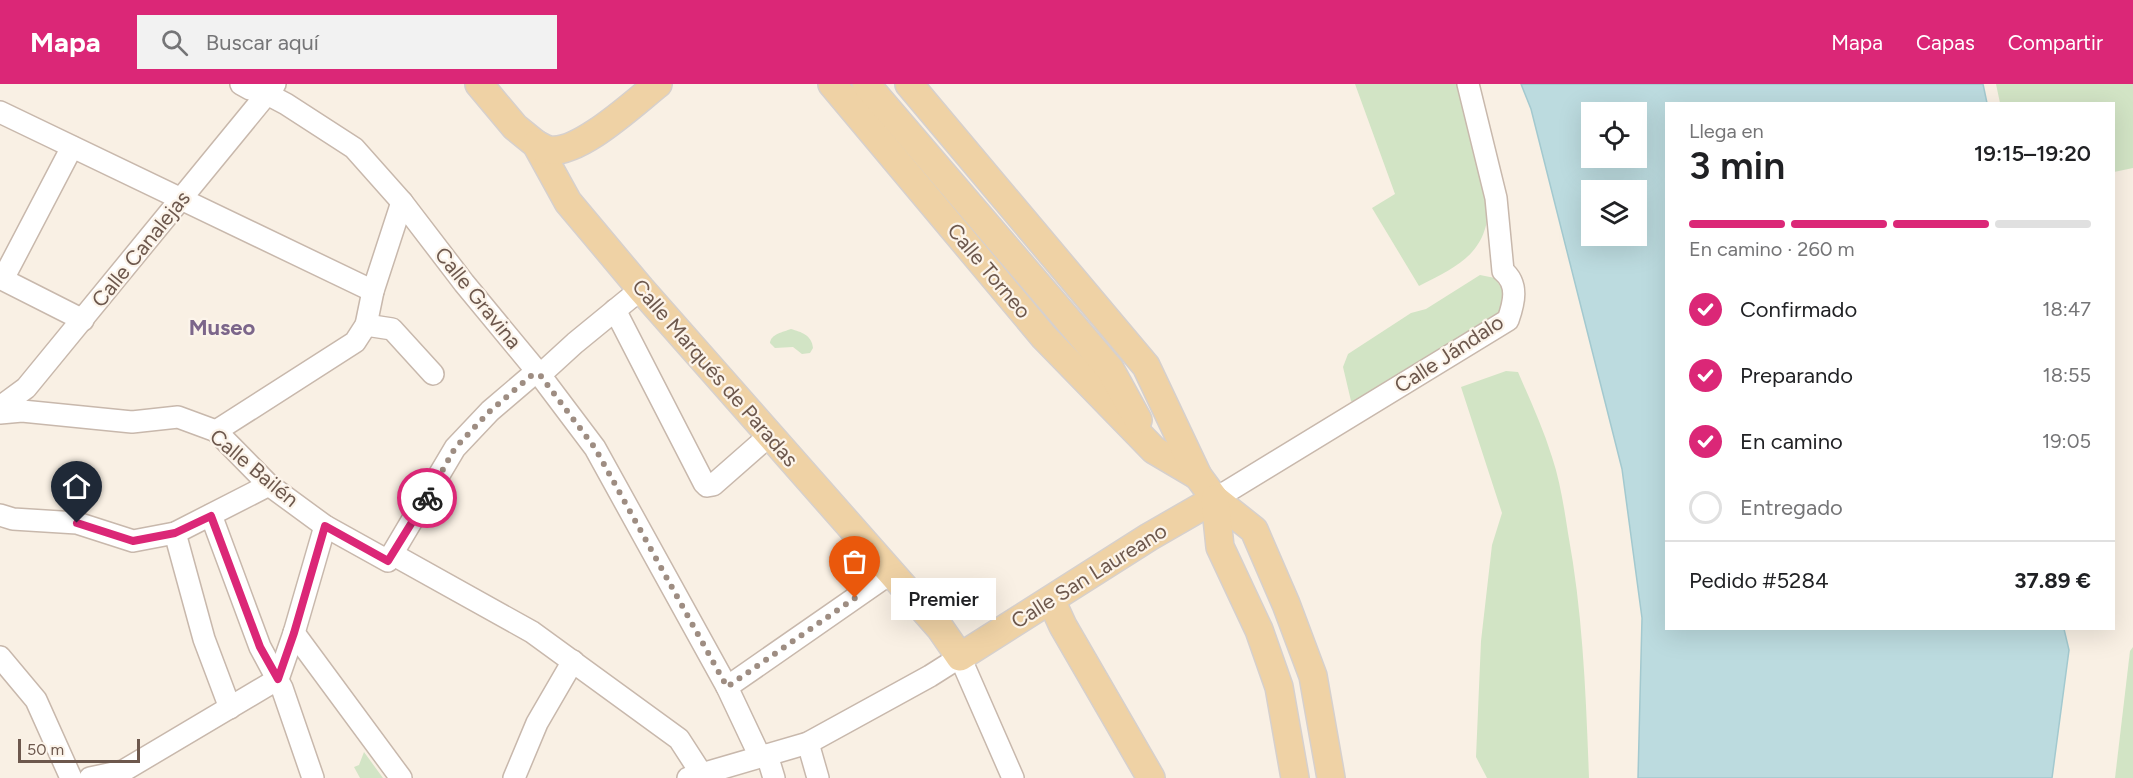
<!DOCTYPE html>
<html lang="es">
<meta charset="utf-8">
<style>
:root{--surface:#fff;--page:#f2f2f2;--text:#202124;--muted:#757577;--line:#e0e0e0;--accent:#db2777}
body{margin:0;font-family:Figtree,sans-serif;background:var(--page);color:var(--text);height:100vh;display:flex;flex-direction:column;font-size:22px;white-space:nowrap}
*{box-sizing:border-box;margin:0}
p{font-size:20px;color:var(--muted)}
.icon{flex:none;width:33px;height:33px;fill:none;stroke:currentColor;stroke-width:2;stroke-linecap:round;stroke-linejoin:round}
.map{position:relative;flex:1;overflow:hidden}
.panel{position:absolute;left:1665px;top:18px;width:450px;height:528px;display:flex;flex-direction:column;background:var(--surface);border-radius:0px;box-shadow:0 6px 24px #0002}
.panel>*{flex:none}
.fabs{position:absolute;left:1581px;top:18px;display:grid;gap:12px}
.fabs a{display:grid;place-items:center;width:66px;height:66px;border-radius:0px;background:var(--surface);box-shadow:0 6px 24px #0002;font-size:30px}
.scale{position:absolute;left:18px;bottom:15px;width:122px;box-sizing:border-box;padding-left:6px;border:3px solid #6d584d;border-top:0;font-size:16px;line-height:21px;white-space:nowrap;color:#6d584d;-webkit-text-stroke:4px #fcf4ea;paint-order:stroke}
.pin{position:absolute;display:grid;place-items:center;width:51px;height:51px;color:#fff;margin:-62px -26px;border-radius:50% 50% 50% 0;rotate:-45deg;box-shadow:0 0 6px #0007}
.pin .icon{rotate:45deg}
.courier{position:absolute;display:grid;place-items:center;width:60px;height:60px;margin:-30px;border:4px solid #db2777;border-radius:50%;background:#fff;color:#222;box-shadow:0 2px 8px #0007}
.bubble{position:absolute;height:42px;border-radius:0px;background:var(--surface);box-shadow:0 6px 24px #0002;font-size:20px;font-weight:600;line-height:42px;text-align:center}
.summary em{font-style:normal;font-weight:600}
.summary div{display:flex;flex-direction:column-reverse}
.summary{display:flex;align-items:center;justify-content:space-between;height:102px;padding:0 24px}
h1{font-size:39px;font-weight:600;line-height:45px}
.bar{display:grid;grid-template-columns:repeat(4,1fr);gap:9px 6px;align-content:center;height:72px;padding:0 24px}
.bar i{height:8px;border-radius:4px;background:var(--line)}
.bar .on{background:var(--accent)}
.bar p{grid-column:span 4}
.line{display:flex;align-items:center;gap:15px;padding:0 24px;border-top:2px solid var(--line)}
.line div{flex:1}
ol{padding:0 24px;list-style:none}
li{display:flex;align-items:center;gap:18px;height:66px}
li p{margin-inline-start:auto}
li .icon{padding:6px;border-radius:50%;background:var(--accent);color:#fff;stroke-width:4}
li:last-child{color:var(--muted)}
li i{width:33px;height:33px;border:3px solid var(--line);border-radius:50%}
header{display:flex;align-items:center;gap:36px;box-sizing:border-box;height:84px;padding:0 30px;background:var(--accent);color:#fff}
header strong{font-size:28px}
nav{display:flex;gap:33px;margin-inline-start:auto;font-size:21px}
.search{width:420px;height:54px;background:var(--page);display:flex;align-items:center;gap:15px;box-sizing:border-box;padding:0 21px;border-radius:0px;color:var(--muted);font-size:22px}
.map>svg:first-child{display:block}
.green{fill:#d2e4c5}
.water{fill:#bcdbdf;stroke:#a3c9cf;stroke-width:1.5;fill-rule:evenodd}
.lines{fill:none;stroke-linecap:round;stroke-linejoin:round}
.minor-casing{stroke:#c8b8ac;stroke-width:24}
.major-casing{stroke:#d6d0cd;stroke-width:30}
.minor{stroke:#fff;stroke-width:21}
.major{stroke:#efd2a5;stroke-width:27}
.done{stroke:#9e8d82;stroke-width:6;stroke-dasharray:0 10.8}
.route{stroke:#db2777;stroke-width:8}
.labels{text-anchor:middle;stroke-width:4.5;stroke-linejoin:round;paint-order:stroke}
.street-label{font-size:21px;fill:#6d584d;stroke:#fcf4ea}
.neighbourhood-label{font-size:22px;font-weight:bold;fill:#7c668a;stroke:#fcf4ea}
</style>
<header>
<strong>Mapa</strong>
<div class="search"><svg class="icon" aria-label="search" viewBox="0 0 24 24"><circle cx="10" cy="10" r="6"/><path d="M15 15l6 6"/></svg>Buscar aquí</div>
<nav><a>Mapa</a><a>Capas</a><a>Compartir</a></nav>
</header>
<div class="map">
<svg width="2133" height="694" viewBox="0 0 2133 694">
<rect width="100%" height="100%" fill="#f9f0e4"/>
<!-- green -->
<g class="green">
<path d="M 1355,0 L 1457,0 L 1489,118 C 1488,169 1460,181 1419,202 L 1372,124 L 1395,110 Z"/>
<path d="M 1996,0 L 2133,0 L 2133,84 L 2114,88 L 2114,20 L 2000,19 Z"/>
<path d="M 1480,191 L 1495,194 L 1506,211 L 1499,230 L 1357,320 L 1351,317 L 1343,283 L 1348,270 L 1411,229 L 1426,225 Z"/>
<path d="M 791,245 C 801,248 812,251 813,264 L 810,269 L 802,270 L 793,263 L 775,264 L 770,259 C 771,250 783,248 791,245 Z"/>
<path d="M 1506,287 L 1518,288 C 1530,316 1543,344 1552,373 C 1560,397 1564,423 1568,449 C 1583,530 1586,612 1589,694 L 1487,694 L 1476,673 L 1481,557 L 1492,461 L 1502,429 L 1461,303 Z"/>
<path d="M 2133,563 L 2133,694 L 2115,694 L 2130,567 Z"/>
<path d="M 364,668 L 383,694 L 360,694 L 354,683 L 359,681 Z"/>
</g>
<!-- water -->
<path class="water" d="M 1521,0 L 1983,0 L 1987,19 L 1666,20 L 1666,544 L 2064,545 L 2069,566 L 2052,694 L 1638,694 L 1642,534 L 1622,385 L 1531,25 ZM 1592,28 L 1636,28 L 1636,74 L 1592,74 ZM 1592,106 L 1636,106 L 1636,152 L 1592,152 Z"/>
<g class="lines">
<!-- minor casing -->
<g class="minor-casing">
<g id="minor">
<path d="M 241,0 L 250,5 L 267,10 L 286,20 L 354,64 L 402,118 L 464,199 L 540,291 L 595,364 L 727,603 L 760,673"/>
<path d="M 0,28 L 373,207"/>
<path d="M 0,194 L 83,236"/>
<path d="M 3,195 L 72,63"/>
<path d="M 615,226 L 704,399 L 707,402 L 713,401 L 770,351"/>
<path d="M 366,241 L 392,245 L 433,290"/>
<path d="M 0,323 L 26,304 L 275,0"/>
<path d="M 0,329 L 22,327 L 132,338 L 178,333 L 216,347 L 269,401 L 325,442 L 388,477 L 455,364 L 490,327 L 531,292 L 540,291 L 575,259 L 641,205"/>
<path d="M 216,347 L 355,258 L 366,241 L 373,207 L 402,118"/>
<path d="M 1215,415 L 1508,236 C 1514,219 1519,200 1503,187 L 1496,114 L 1468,0"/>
<path d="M 0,431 L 13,435 L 77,439 L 133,457 L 175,449 L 269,401"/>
<path d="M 211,431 L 260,563 L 282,604 L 313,694"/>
<path d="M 175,449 L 204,555 L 230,624"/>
<path d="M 392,470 L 532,548 L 679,655 L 701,689"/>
<path d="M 294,549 L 401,694"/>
<path d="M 0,573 L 36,616 L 71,694"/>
<path d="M 278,595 L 294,549 L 325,442"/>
<path d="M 727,603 L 891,489"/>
<path d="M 808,659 L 818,694"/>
<path d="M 767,671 L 774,694"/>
<path d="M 90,694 L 123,687 L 278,595"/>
<path d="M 514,694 L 537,639 L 573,577"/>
<path d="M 688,694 L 808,659 L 930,592 L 960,573 L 1013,694"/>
</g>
</g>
<!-- major casing -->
<g class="major-casing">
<g id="major">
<path d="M 479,0 L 515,43 L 536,60 L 568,118 L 641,205 L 940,544 L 960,573 L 1149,453 L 1215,415"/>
<path d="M 832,0 L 1044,253 L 1154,366 L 1198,392"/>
<path d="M 866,0 L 1110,285 L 1138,336"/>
<path d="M 909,0 L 1146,282 L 1198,392 L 1215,415 L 1254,446 L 1286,520 L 1313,592 L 1331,694"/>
<path d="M 536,60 C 540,62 545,65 549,66 C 579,71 635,18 658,0"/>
<path d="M 1215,415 L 1220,463 L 1259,546 L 1279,603 L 1295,694"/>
<path d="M 1051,516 L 1063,542 L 1151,694"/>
</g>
</g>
<!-- minor -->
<use href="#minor" class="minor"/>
<!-- major -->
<use href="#major" class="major"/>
</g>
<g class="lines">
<!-- done -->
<path class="done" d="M 427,414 L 455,364 L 490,327 L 531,292 L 540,291 L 595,364 L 727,603 L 855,514"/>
<!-- route -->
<path class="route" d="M 77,439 L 133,457 L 175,449 L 211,432 L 260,563 L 278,595 L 294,549 L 325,442 L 388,477 L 427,414"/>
</g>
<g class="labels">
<!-- street labels -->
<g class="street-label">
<text transform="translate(141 165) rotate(-51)" y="7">Calle Canalejas</text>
<text transform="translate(989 187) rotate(50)" y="7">Calle Torneo</text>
<text transform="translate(478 214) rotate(51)" y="7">Calle Gravina</text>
<text transform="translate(1449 270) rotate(-33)" y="7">Calle Jándalo</text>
<text transform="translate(715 289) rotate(49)" y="7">Calle Marqués de Paradas</text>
<text transform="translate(254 384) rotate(40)" y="7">Calle Bailén</text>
<text transform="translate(1089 492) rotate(-32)" y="7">Calle San Laureano</text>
</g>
<!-- neighbourhood labels -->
<g class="neighbourhood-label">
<text x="222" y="251">Museo</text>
</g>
</g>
</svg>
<div class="fabs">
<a><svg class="icon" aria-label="locate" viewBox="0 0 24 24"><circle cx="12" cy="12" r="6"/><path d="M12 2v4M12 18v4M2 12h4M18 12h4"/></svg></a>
<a><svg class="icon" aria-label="layers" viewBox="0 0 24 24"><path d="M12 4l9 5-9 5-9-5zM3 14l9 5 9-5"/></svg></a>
</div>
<div class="scale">50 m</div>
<div class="pin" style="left:855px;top:514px;background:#ea580c"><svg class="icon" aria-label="bag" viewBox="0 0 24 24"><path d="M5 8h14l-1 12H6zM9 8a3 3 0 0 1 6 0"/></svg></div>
<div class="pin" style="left:77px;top:439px;background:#1f2937"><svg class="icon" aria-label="home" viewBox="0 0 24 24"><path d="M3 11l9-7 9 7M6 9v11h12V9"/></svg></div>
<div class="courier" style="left:427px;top:414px"><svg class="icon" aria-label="bike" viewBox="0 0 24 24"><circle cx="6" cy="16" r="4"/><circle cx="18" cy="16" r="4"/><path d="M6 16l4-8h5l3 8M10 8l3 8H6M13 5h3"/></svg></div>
<div class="bubble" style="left:891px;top:494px;width:105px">Premier</div>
<section class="panel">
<div class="summary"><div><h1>3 min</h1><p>Llega en</p></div><em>19:15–19:20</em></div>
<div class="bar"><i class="on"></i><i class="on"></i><i class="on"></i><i></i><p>En camino · 260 m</p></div>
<ol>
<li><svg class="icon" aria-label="check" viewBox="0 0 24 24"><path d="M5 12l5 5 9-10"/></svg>Confirmado<p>18:47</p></li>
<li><svg class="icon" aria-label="check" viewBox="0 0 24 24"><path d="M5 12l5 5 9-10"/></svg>Preparando<p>18:55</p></li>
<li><svg class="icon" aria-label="check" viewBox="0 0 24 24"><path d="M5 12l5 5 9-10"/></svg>En camino<p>19:05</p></li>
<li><i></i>Entregado</li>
</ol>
<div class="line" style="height:78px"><div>Pedido #5284</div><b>37.89 €</b></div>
</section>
</div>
